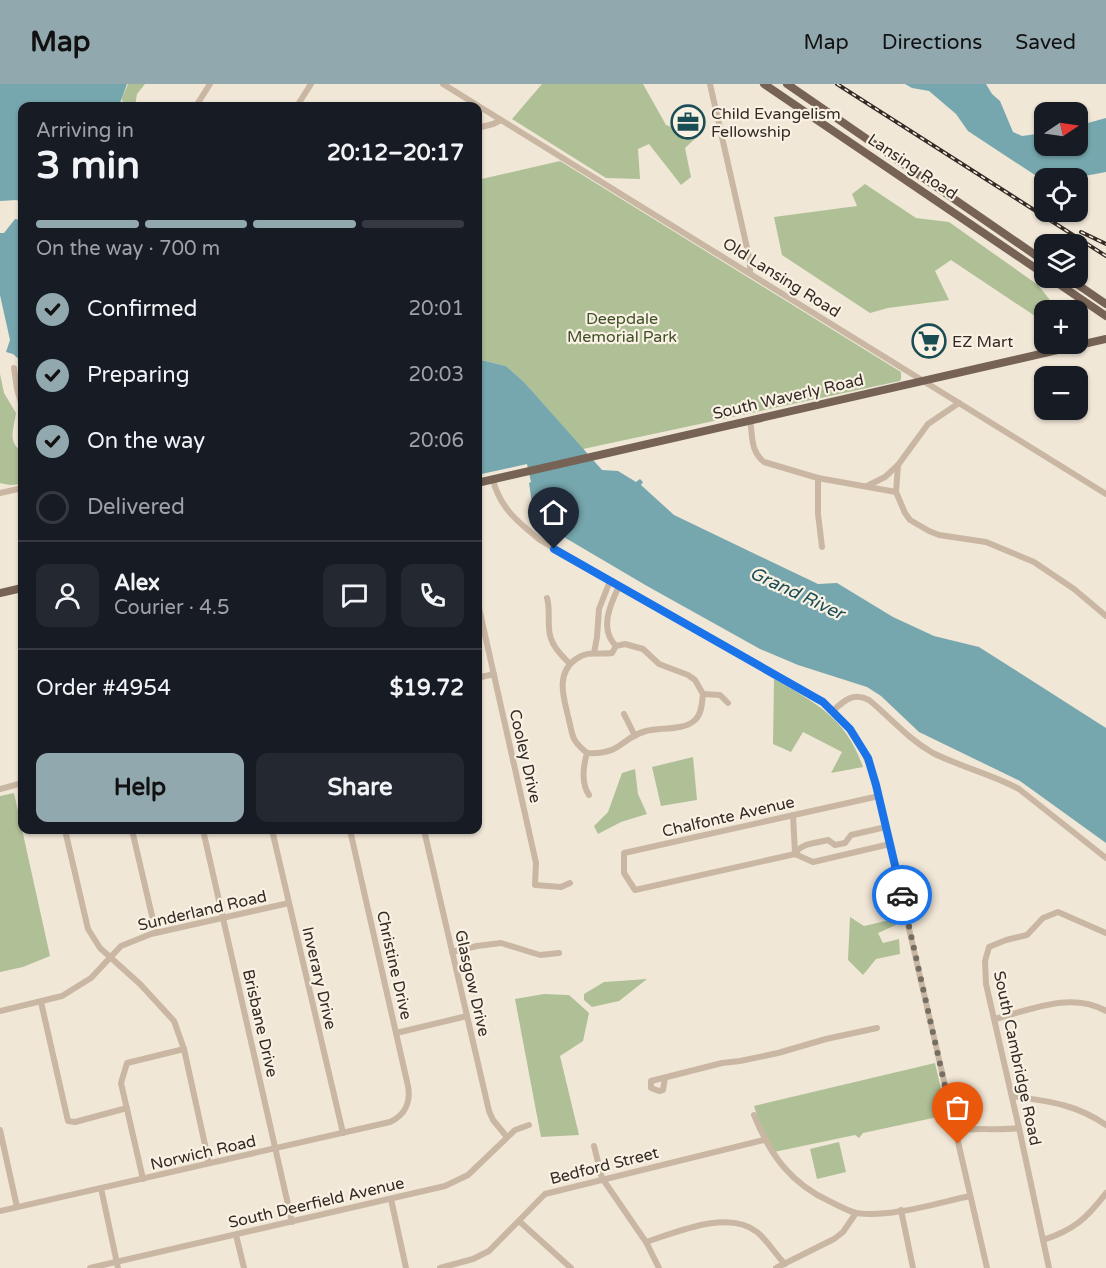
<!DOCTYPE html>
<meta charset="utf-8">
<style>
:root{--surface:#171b24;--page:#242831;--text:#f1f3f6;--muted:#9ea1a6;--line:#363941;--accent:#91a8ae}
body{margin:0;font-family:"Varela Round",sans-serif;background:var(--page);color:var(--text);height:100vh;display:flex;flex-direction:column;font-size:22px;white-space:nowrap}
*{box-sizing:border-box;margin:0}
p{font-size:20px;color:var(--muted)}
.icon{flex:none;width:33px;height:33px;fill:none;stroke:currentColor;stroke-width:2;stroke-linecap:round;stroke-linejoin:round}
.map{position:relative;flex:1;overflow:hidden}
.sheet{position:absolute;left:18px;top:18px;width:464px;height:732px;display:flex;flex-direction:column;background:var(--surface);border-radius:12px;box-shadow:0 2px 4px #0004}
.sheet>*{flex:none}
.needle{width:39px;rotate:77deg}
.buttons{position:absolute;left:1034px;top:18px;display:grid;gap:12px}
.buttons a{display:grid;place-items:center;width:54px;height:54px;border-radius:12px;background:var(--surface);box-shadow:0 2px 4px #0004;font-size:30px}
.pin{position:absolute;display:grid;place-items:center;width:51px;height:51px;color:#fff;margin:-62px -26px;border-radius:50% 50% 50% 0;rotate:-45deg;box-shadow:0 0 6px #0007}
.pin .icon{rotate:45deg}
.courier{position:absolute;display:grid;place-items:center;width:60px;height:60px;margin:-30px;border:4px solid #1a73e8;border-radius:50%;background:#fff;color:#222;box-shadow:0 2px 8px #0007}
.head em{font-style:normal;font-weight:800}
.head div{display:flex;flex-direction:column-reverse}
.head{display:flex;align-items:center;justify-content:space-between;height:102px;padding:0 18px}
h1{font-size:39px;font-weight:800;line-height:45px}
.bar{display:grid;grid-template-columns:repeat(4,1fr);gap:9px 6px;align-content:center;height:72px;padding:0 18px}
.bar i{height:8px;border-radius:4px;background:var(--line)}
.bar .selected{background:var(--accent)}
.bar p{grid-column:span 4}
.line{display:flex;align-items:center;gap:15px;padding:0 18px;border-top:2px solid var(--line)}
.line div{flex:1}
.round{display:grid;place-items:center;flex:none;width:63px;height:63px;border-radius:12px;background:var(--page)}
ol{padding:0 18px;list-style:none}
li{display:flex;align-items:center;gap:18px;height:66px}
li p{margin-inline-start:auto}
li .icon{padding:6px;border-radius:50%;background:var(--accent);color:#111;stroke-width:4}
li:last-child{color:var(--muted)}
li i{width:33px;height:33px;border:3px solid var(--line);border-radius:50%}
.primary-button{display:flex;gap:12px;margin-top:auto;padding:12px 18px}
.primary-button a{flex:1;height:69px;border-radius:12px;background:var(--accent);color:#111;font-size:24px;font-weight:800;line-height:69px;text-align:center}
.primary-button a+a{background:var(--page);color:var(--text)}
header{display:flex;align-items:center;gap:36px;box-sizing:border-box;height:84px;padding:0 30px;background:var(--accent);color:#111}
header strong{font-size:28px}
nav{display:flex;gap:33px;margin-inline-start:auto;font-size:21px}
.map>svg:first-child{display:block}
.green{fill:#afc097}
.water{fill:#76a7ae}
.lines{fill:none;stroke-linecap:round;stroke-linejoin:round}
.minor{stroke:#c9b7a3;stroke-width:6}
.major{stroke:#766356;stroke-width:8}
.rail-casing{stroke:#342b25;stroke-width:4}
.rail{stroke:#f9f1e3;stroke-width:1.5;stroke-dasharray:4.5;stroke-linecap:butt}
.done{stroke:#766d63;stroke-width:6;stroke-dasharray:0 10.8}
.route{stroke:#1a73e8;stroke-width:8}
.labels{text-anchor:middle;stroke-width:4.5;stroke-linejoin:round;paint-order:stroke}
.poi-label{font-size:16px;fill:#342b25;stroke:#f9f1e3;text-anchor:start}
.street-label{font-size:16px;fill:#342b25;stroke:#f9f1e3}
.park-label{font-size:16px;fill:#405229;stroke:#f9f1e3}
.water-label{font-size:18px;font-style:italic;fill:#1b4d55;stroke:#f9f1e3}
</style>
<header>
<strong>Map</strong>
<nav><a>Map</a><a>Directions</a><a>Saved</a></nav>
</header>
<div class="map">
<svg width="1106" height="1184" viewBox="0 0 1106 1184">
<rect width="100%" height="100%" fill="#f1e7d7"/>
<!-- green -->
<g class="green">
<path d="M 128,0 L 145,0 L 137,10 L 135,22 L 123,22 L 122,14 Z"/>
<path d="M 542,0 L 643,0 L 666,41 L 698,52 L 685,64 L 691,93 L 681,101 L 649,60 L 638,65 L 640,95 L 606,94 L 512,35 Z"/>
<path d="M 560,77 L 901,288 L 901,295 L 900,297 L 583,365 L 525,299 L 506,282 L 477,275 L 477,96 Z"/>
<path d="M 865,100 L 916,134 L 949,138 L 1038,201 L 1058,226 L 1044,226 L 1044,238 L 951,176 L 935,187 L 949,216 L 888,224 L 870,229 L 782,171 L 774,133 L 857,122 L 852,110 Z"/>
<path d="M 0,290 L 4,309 L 16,329 C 14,345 7,357 22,368 L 22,399 C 15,402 7,401 0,399 Z"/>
<path d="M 774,595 C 816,619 846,634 863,683 L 831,689 L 842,668 L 803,648 L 791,668 L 773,660 Z"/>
<path d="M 693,673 L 697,716 L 661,722 L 652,683 Z"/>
<path d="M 635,685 L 638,710 L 647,730 L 621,738 L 598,750 L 594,742 L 608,728 L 622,689 Z"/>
<path d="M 14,709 L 50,872 L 23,883 L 0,888 L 0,712 Z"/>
<path d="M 850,833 L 864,842 L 894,835 L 896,841 L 878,849 L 883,859 L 899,855 L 900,870 L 876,875 L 863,891 L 848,876 Z"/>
<path d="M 647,895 L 619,917 L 592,923 L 584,916 L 584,910 L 604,898 Z"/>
<path d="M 544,910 L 569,911 L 589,929 L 583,957 L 560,972 L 579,1051 L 541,1053 L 515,915 Z"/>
<path d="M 935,979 L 947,1031 L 863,1049 L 859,1054 L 855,1051 L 774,1068 L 760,1041 L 754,1022 Z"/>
<path d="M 839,1058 L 846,1088 L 817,1095 L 810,1065 Z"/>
</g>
<!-- water -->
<g class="water">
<path d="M 0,0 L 127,0 L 119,22 L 22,22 L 22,120 L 20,120 L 17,116 L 0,117 Z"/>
<path d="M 905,0 L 986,0 L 992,10 L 1000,17 L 1013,48 L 1022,52 L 1044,49 L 1044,62 L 1077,62 L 1077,42 L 1106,34 L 1106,88 L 1074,94 L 1044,94 L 1044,97 L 968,47 L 956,30 L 929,7 L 912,4 Z"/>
<path d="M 15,135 L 22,136 L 22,278 L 13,270 L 6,268 L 10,256 L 0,211 L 0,149 L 4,149 Z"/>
<path d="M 477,275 L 506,282 L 525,299 L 602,386 L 618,387 L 636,398 L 640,395 L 643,398 L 641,401 L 674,431 L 818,500 L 837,499 L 893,533 L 934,552 L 979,563 L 1106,644 L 1106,759 L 1020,697 L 919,648 L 881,612 L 867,603 L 798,581 L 760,565 L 647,502 L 557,449 L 536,429 L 532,419 L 529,399 L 531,398 L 527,380 L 477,391 Z"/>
</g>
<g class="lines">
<!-- minor -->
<g class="minor">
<path d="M 443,0 L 1106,410"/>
<path d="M 710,0 L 750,177 L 750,189"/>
<path d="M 196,22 L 210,0"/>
<path d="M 297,22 L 311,0"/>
<path d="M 477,44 L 493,40 L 501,36"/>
<path d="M 14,284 L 17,305 L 22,322"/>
<path d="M 959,319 L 928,340 L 898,381 L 896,408 L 905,429 L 910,436 L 929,447 L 939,451 L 986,458 L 1034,478 L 1074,505 L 1106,532"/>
<path d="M 750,336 C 753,352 750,367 764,378 L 818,394 L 896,408"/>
<path d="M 818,394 L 818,430 L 822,463"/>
<path d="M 493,396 C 500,424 518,438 540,456 L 823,618 C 850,641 867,667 876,701 L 987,1184"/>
<path d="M 867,402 L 885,393 L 898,381"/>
<path d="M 0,409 L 22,404"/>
<path d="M 547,514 C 550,524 548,532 549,543 C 549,559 559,569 570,580"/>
<path d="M 477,515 L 536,779 L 535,801 L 561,803 L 570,799"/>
<path d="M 625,560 L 643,565 L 659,580 L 688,591 L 695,596 L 703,610 C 702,618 702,630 695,636 C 684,647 660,643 646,647 C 620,654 622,671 587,669 C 582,665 577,660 574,655 C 571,648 570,639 568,632 C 563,612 556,589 576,575 C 588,566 598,571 612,569 L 616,562 Z"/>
<path d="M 616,562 C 599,545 610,521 619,502"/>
<path d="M 594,569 L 597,553 L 599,525 L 610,497"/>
<path d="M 477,594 L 494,590"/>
<path d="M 703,610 L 720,611 L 728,619"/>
<path d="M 833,627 C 844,616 854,608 869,616 C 891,634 908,655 933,669 C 961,683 991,690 1019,705 L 1106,774"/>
<path d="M 624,630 L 635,652"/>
<path d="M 587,669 C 583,683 581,699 589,711"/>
<path d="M 0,705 L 22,699"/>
<path d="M 879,712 L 624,769 L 624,789 L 635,806 L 795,770 L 813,778 L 890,760"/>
<path d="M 793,731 L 795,769"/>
<path d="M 65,746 L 88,845 L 100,864 L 140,900 L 174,937 L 184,965 L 209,1079"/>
<path d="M 132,746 L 156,849"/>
<path d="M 203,746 L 292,1138"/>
<path d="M 272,746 L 343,1049"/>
<path d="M 424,746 L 489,1027 L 493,1036 L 507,1053"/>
<path d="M 795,770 C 801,759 816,759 828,756 L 835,761 L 845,759 L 851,751 L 886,743"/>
<path d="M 452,868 L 477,862 L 501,859 L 540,871 L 559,869"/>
<path d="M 41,918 L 68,1037 L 75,1038 L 127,1024"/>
<path d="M 0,927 L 62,912 L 91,894 L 121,862 L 151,850 L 289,819"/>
<path d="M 995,935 C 1030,926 1071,907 1106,927"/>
<path d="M 396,949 L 467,932"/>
<path d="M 665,994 L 663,1006 L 659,1007 L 651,1004 L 651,997 L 722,979 L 740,977 L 778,969 L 826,955 L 877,944"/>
<path d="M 1012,1012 C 1047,1017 1076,1020 1106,1041"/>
<path d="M 754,1031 C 770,1071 791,1100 831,1118 C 839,1122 848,1127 856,1129 C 890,1134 937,1119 970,1112"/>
<path d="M 0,1046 L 17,1123"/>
<path d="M 956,1047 C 976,1043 998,1047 1019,1044"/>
<path d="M 594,1062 L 602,1094 L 646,1158 L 659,1184"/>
<path d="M 143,1095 L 121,999 L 127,979 L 184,965"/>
<path d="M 101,1104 L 118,1184"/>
<path d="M 391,1115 L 406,1184"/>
<path d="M 901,1126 L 913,1184"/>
<path d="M 0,1127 L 390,1038 C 405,1031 411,1018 408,1002 L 350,746"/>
<path d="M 519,1137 L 571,1184"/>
<path d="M 236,1151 L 244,1184"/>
<path d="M 1043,1156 C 1074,1146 1087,1134 1106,1109"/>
<path d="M 646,1158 C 677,1148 729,1125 757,1148 C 768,1157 775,1170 785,1180"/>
<path d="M 90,1184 L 445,1102 L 468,1091 L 515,1046 L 529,1041"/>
<path d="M 440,1184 L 473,1175 L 489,1167 L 545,1110 L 764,1056"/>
<path d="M 776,1184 L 834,1155 L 843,1148 L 856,1129"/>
<path d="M 1049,1184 L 1019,1044 L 986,900 L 985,877 L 989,863 L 1006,856 L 1027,851 L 1043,834 L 1058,828 L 1106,849"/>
</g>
<!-- major -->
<g class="major">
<path d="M 764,0 L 1044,190"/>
<path d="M 787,0 L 1044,177"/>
<path d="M 1050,194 L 1106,232"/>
<path d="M 1068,194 L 1106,220"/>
<path d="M 477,399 L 1106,255"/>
<path d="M 0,509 L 22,504"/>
</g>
<!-- rail casing -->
<g class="rail-casing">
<g id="rail">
<path d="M 837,0 L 1106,172"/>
<path d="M 1081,148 L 1106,160"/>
</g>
</g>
<!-- rail -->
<use href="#rail" class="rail"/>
</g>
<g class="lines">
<!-- done -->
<path class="done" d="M 902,811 L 958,1060"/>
<!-- route -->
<path class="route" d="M 554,465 L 823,618 L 850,645 L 868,674 L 876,701 L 902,811"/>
</g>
<!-- icons -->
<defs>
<g id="office-ring" transform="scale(1.725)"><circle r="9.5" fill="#f9f1e3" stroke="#1b4d55" stroke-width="1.5"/><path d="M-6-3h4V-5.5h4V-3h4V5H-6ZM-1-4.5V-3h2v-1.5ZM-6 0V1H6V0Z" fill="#1b4d55"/></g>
<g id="supermarket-ring" transform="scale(1.725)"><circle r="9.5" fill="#f9f1e3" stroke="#1b4d55" stroke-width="1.5"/><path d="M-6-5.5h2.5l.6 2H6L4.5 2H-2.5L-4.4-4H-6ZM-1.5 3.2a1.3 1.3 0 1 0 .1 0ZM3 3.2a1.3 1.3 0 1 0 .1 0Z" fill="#1b4d55"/></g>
</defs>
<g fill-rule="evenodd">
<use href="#office-ring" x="688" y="38"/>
<use href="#supermarket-ring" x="929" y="257"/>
</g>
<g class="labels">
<!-- poi labels -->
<g class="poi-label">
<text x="711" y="35">Child Evangelism<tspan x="711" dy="18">Fellowship</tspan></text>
<text x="952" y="263">EZ Mart</text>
</g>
<!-- street labels -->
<g class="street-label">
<text transform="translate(913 82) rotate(34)" y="6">Lansing Road</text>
<text transform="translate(782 193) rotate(32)" y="6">Old Lansing Road</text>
<text transform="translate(788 312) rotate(-13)" y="6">South Waverly Road</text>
<text transform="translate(526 672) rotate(77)" y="6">Cooley Drive</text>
<text transform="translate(728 732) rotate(-13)" y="6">Chalfonte Avenue</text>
<text transform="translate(202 826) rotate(-13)" y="6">Sunderland Road</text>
<text transform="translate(395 881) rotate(77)" y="6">Christine Drive</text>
<text transform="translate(320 894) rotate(77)" y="6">Inverary Drive</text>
<text transform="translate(473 899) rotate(77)" y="6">Glasgow Drive</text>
<text transform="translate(261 939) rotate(77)" y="6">Brisbane Drive</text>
<text transform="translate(1018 974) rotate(78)" y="6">South Cambridge Road</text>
<text transform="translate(203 1068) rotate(-13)" y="6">Norwich Road</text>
<text transform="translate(604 1081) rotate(-14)" y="6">Bedford Street</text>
<text transform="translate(316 1118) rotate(-13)" y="6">South Deerfield Avenue</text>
</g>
<!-- park labels -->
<g class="park-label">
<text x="622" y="240">Deepdale<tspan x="622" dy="18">Memorial Park</tspan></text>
</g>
<!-- water labels -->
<g class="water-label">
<text transform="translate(797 509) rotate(25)" y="6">Grand River</text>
</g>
</g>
</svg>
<div class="buttons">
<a><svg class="needle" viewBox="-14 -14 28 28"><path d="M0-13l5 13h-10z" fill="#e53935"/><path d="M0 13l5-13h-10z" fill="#9ea1a6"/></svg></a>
<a><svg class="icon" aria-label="locate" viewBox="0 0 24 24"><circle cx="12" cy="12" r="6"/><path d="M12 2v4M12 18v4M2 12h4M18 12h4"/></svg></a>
<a><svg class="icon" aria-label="layers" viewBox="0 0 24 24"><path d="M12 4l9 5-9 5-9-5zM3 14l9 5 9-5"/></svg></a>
<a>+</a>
<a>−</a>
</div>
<div class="pin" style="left:958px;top:1060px;background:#ea580c"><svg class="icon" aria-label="bag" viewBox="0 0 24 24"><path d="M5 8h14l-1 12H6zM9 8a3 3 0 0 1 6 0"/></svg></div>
<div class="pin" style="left:554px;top:465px;background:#1f2937"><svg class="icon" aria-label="home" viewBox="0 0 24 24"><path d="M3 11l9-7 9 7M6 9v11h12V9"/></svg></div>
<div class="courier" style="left:902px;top:811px"><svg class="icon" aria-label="car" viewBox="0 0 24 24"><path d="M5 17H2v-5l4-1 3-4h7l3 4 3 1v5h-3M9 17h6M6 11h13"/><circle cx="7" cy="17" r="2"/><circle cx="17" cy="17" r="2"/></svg></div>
<section class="sheet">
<div class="head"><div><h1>3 min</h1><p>Arriving in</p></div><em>20:12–20:17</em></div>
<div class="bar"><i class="selected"></i><i class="selected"></i><i class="selected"></i><i></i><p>On the way · 700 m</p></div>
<ol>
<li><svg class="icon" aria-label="check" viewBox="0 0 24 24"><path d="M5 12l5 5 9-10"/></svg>Confirmed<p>20:01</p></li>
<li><svg class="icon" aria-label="check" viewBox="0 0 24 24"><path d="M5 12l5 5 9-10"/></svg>Preparing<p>20:03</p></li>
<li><svg class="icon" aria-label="check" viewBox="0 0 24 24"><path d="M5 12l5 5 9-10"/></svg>On the way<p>20:06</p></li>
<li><i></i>Delivered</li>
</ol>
<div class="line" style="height:108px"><a class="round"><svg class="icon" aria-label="person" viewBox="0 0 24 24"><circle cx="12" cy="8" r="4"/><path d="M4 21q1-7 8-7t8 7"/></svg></a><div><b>Alex</b><p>Courier · 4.5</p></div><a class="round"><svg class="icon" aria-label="chat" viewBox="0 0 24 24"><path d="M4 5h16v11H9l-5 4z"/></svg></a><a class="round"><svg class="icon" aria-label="phone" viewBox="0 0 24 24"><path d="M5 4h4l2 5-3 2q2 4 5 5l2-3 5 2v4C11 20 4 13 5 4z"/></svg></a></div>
<div class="line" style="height:78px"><div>Order #4954</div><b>$19.72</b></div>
<div class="primary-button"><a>Help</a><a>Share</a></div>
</section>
</div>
